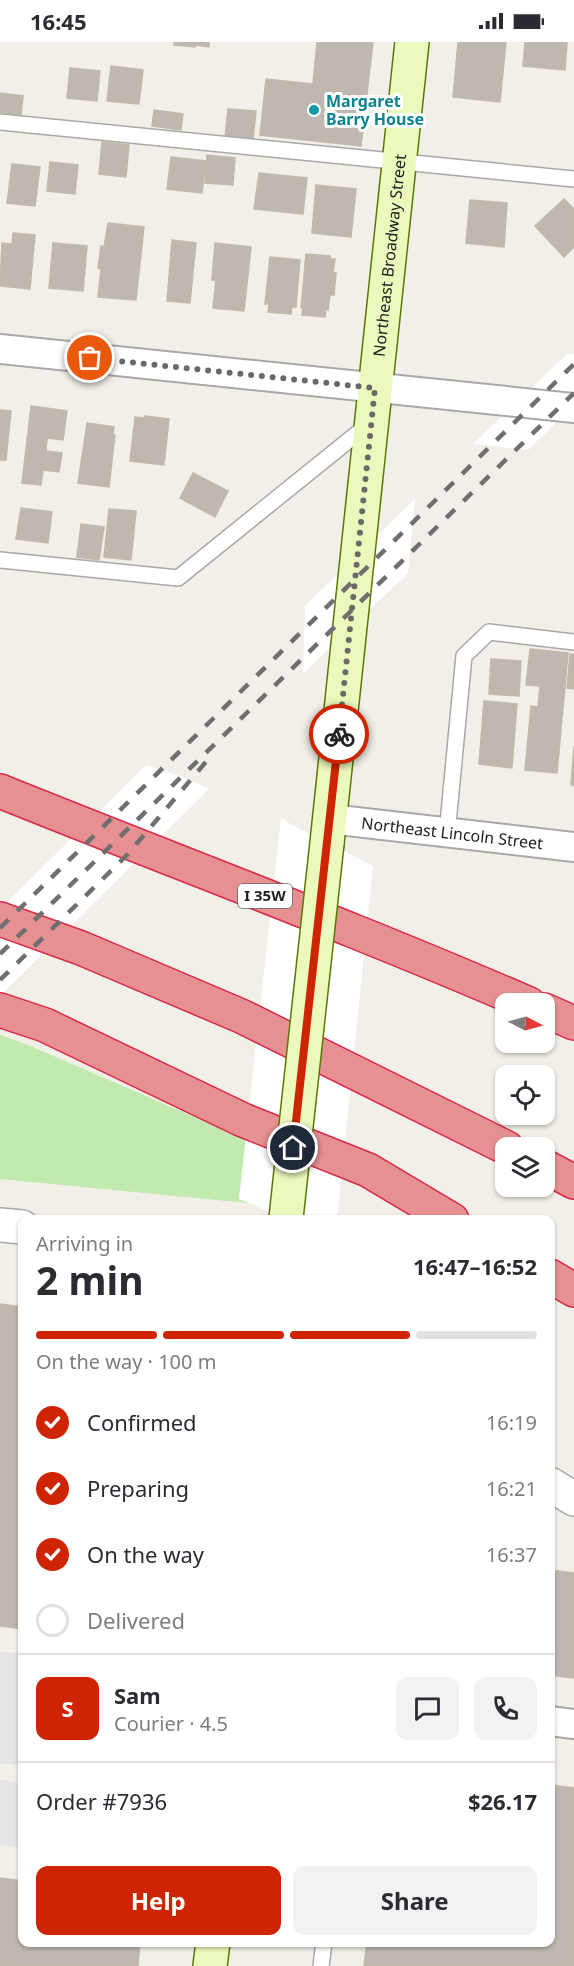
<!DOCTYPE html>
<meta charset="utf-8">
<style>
:root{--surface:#fff;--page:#f2f2f3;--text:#2b2b33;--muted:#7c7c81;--line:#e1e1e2;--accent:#cf2402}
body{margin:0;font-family:"Noto Sans",sans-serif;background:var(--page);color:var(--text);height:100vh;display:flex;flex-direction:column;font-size:22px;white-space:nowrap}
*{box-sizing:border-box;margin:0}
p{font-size:20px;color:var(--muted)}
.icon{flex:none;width:33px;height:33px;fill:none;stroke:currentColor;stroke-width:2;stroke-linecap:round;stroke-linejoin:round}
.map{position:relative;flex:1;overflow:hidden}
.drawer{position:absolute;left:18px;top:1173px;width:537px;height:732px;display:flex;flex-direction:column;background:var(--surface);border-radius:12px;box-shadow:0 2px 4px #0004}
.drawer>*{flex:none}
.needle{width:39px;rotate:96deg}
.buttons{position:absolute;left:495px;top:951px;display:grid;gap:12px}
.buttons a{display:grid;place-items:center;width:60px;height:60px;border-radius:12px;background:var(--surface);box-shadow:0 2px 4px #0004;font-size:30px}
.pin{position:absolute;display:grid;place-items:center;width:51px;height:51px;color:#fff;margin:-26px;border:3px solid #fff;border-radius:50%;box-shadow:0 2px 6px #0007}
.courier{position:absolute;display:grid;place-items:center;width:60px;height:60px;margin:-30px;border:4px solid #cf2402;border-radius:50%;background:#fff;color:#222;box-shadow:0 2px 8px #0007}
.head em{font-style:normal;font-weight:700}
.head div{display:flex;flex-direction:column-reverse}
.head{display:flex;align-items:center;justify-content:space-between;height:102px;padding:0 18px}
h1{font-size:39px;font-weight:700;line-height:45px}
.bar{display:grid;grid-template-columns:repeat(4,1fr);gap:9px 6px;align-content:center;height:72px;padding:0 18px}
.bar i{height:8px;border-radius:4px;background:var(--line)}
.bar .on{background:var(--accent)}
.bar p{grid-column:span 4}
.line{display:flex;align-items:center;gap:15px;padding:0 18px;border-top:2px solid var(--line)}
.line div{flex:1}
.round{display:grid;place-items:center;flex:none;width:63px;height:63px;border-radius:12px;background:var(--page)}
ol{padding:0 18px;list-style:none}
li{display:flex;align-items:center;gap:18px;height:66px}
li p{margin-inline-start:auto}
li .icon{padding:6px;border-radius:50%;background:var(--accent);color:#fff;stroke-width:4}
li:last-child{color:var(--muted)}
li i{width:33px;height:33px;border:3px solid var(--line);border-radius:50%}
.action{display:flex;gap:12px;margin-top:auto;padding:12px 18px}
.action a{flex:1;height:69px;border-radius:12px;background:var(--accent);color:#fff;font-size:24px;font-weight:700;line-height:69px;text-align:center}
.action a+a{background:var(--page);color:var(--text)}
.status{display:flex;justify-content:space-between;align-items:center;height:42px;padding:0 30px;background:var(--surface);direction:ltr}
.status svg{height:16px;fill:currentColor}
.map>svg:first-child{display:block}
.grass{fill:#c2eaae}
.parking{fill:#e5e5e5}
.pier{fill:#fff}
.building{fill:#beb8b0;stroke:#c3b9aa;stroke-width:1.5}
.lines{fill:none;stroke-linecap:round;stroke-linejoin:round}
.service-casing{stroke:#a8a8a8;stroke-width:18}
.minor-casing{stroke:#a8a8a8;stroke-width:32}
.tertiary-casing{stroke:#a8a8a8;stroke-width:36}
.secondary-casing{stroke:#597906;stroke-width:36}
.motorway-casing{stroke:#da2948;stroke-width:36}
.service{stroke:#fff;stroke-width:15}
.minor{stroke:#fff;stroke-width:28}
.tertiary{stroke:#fff;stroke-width:33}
.secondary{stroke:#ecf9bd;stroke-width:33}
.motorway{stroke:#e79092;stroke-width:33}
.rail{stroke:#6f6f6f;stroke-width:4.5;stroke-dasharray:12 12;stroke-linecap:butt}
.secondary-bridge-casing{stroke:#597906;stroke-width:36;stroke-linecap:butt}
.secondary-bridge{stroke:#ecf9bd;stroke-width:33}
.done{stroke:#6a6966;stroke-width:6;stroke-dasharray:0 10.8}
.route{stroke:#cf2402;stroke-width:8}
.culture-dot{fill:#0f9aa8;stroke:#fff;stroke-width:2}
.labels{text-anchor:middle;stroke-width:6;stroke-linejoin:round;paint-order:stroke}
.shield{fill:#fff;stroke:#646464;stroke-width:1.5}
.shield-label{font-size:15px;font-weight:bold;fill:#212121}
.culture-label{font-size:16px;font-weight:bold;fill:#0d838f;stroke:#fff;text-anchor:start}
.street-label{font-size:16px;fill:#212121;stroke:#fff}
</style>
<div class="status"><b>16:45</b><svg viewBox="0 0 49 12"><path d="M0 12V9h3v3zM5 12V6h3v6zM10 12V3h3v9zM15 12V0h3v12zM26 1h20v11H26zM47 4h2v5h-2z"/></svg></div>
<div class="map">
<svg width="574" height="1924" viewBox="0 0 574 1924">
<rect width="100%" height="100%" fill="#f1efe7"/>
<!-- grass -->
<path class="grass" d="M 0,993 L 26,1002 L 254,1101 L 248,1161 L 0,1137 Z"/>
<!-- parking -->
<g class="parking">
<path d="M 0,1609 L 22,1612 L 22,1724 L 0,1721 Z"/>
<path d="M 0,1738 L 22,1741 L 22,1805 L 0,1803 Z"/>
</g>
<!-- pier -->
<g class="pier">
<path d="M 568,311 L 574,312 L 574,363 L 528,408 L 473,402 Z"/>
<path d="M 415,457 L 408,531 L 303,632 L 305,564 Z"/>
<path d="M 146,723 L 180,734 L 209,747 L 0,954 L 0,867 Z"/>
<path d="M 281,775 L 287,780 L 373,824 L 337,1177 L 287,1177 L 239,1157 Z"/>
</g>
<!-- building -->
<g class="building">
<path d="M 174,0 L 209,0 L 209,5 L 195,3 L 195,5 L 174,3 Z"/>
<path d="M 317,0 L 373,0 L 361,104 L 260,93 L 266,37 L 313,42 Z"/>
<path d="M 458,0 L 506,0 L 500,60 L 453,55 Z"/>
<path d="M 525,0 L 567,0 L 565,28 L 523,24 Z"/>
<path d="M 111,24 L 143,28 L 139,62 L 107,59 Z"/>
<path d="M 70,26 L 100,29 L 97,59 L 67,56 Z"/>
<path d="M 0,51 L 23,54 L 21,73 L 0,70 Z"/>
<path d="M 228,67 L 256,69 L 253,98 L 225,96 Z"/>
<path d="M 154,68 L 183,72 L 181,88 L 152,84 Z"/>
<path d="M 102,100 L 129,103 L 126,135 L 99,132 Z"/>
<path d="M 207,113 L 235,116 L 233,143 L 205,141 Z"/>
<path d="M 171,115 L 206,119 L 202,151 L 167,147 Z"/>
<path d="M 50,120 L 78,123 L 75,152 L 47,149 Z"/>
<path d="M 12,122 L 40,125 L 35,164 L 7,161 Z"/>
<path d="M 259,131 L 307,136 L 303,172 L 254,167 Z"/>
<path d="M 316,143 L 356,147 L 351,195 L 312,191 Z"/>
<path d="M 564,157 L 574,167 L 574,205 L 564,215 L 535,184 Z"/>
<path d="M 470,158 L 507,161 L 504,205 L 466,201 Z"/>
<path d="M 108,181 L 144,185 L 136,258 L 98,255 L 101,227 L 98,226 L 101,204 L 104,205 Z"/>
<path d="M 13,191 L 35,193 L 30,247 L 0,244 L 2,201 L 12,202 Z"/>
<path d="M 172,198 L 196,201 L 190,261 L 167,259 Z"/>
<path d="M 53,201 L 87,204 L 83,249 L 49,246 Z"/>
<path d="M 215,201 L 251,205 L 244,269 L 213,266 L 216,238 L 212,238 Z"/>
<path d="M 306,212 L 330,214 L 330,217 L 335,217 L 333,230 L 336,231 L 334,253 L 330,253 L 328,268 L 326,267 L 325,275 L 302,273 L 303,266 L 301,266 Z"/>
<path d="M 270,215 L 300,218 L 296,265 L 292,265 L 291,272 L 268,270 L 269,262 L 265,262 Z"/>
<path d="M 31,364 L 67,369 L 63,398 L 47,396 L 46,409 L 62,411 L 59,430 L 43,428 L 41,443 L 22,441 Z"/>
<path d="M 0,368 L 11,369 L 6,418 L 0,418 Z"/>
<path d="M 145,374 L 169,377 L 164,423 L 130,419 L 135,375 L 145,376 Z"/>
<path d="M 87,381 L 114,385 L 113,393 L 115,393 L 109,445 L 78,441 Z"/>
<path d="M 193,431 L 228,449 L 215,475 L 180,456 Z"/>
<path d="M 21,466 L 52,470 L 48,501 L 16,497 Z"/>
<path d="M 109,467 L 136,469 L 131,518 L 104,515 Z"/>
<path d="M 81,482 L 104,485 L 99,518 L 77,515 Z"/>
<path d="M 530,607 L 568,611 L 557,731 L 525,728 L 531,664 L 538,665 L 540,644 L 526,643 Z"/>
<path d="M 570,612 L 574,612 L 574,647 L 567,646 Z"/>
<path d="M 491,617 L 521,619 L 519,654 L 489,652 Z"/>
<path d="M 484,659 L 517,662 L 512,726 L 479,722 Z"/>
<path d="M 574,704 L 574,743 L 571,743 Z"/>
<path d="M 0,1262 L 22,1265 L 22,1587 L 0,1584 Z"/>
<path d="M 550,1528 L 574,1531 L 574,1636 L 550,1633 Z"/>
<path d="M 550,1743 L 574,1746 L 574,1924 L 364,1924 L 367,1900 L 550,1900 Z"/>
<path d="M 0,1836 L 22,1839 L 22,1900 L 140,1900 L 138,1924 L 0,1924 Z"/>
</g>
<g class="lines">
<!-- service casing -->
<g class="service-casing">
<g id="service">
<path d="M 0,80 L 574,137"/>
<path d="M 0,518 L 178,536 L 369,382"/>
<path d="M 447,792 L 464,614 L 489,590 L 574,600"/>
<path d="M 321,1924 L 324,1900"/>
</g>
</g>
<!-- minor casing -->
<g class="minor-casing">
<g id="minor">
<path d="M 0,307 L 574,366"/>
<path id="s1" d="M 330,777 L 574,805"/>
<path d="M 550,1679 L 574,1682"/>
</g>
</g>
<!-- tertiary casing -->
<g class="tertiary-casing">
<g id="tertiary">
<path d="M 0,1183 L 22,1185"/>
<path d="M 550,1442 L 574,1457"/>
</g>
</g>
<!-- secondary casing -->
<g class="secondary-casing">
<g id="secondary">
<path id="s2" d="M 327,801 L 412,0"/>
<path d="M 210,1924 L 213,1900"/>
</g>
</g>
<!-- motorway casing -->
<g class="motorway-casing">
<g id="motorway">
<path d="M 0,749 C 176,820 354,886 529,962"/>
<path d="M 0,877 L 81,906 L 241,974 L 507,1106"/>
<path d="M 0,968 L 45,983 L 243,1078 L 368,1128 L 452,1178"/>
<path d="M 544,968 L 574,981"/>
<path d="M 544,1124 L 574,1140"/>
<path d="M 550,1234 L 574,1248"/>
</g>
</g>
<!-- service -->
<use href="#service" class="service"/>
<!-- minor -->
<use href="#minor" class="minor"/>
<!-- tertiary -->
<use href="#tertiary" class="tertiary"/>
<!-- secondary -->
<use href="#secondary" class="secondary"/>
<!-- motorway -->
<use href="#motorway" class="motorway"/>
<!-- rail -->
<g class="rail">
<path d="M 0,886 L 574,322"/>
<path d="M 0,912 L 574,351"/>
<path d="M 0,938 L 127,813 L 210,715"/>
</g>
<!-- secondary-bridge casing -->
<g class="secondary-bridge-casing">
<path id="secondary-bridge" d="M 286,1176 L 327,801"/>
</g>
<!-- secondary-bridge -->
<use href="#secondary-bridge" class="secondary-bridge"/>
</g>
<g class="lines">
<!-- done -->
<path class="done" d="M 90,316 L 375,346 L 339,692"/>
<!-- route -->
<path class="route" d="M 293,1106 L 339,692"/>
</g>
<!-- markers -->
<circle class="culture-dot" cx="314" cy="68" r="6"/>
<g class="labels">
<!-- shield labels -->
<rect class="shield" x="238" y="842" width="54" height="24" rx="4.5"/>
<g class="shield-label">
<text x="265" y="859">I 35W</text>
</g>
<!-- culture labels -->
<g class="culture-label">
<text x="326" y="65">Margaret<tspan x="326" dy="18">Barry House</tspan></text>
</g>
<!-- street labels -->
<g class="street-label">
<text dy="6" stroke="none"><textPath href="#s2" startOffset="591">Northeast Broadway Street</textPath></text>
<text dy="6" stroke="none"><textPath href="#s1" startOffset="123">Northeast Lincoln Street</textPath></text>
</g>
</g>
</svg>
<div class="buttons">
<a><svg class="needle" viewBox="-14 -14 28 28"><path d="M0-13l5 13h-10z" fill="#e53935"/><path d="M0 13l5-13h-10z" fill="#7c7c81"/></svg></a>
<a><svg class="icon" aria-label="locate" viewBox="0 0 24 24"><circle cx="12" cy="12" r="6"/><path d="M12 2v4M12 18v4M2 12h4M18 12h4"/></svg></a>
<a><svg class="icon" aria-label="layers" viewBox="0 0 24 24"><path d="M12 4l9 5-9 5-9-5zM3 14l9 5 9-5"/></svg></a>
</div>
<div class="pin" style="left:90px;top:316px;background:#ea580c"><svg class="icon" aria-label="bag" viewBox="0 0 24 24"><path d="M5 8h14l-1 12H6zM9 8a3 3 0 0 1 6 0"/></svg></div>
<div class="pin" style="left:293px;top:1106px;background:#1f2937"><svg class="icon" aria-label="home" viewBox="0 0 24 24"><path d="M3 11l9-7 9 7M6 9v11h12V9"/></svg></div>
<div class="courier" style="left:339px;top:692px"><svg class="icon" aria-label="bike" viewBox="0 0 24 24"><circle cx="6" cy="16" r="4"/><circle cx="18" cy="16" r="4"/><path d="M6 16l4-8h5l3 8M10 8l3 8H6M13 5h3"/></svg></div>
<section class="drawer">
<div class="head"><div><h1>2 min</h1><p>Arriving in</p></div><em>16:47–16:52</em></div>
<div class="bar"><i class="on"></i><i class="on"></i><i class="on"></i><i></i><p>On the way · 100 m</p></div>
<ol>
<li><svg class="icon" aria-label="check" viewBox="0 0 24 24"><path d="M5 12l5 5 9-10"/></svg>Confirmed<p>16:19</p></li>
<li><svg class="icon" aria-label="check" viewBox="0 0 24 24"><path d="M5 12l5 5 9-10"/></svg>Preparing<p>16:21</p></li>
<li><svg class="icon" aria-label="check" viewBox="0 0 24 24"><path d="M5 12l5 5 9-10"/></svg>On the way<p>16:37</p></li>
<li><i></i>Delivered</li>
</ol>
<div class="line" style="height:108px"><b class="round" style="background:var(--accent);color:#fff">S</b><div><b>Sam</b><p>Courier · 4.5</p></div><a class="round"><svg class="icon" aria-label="chat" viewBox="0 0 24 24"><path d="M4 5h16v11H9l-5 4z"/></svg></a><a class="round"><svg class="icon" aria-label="phone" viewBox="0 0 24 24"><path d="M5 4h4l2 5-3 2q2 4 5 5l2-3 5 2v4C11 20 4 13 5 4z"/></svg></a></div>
<div class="line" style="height:78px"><div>Order #7936</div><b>$26.17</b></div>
<div class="action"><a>Help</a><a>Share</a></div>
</section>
</div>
